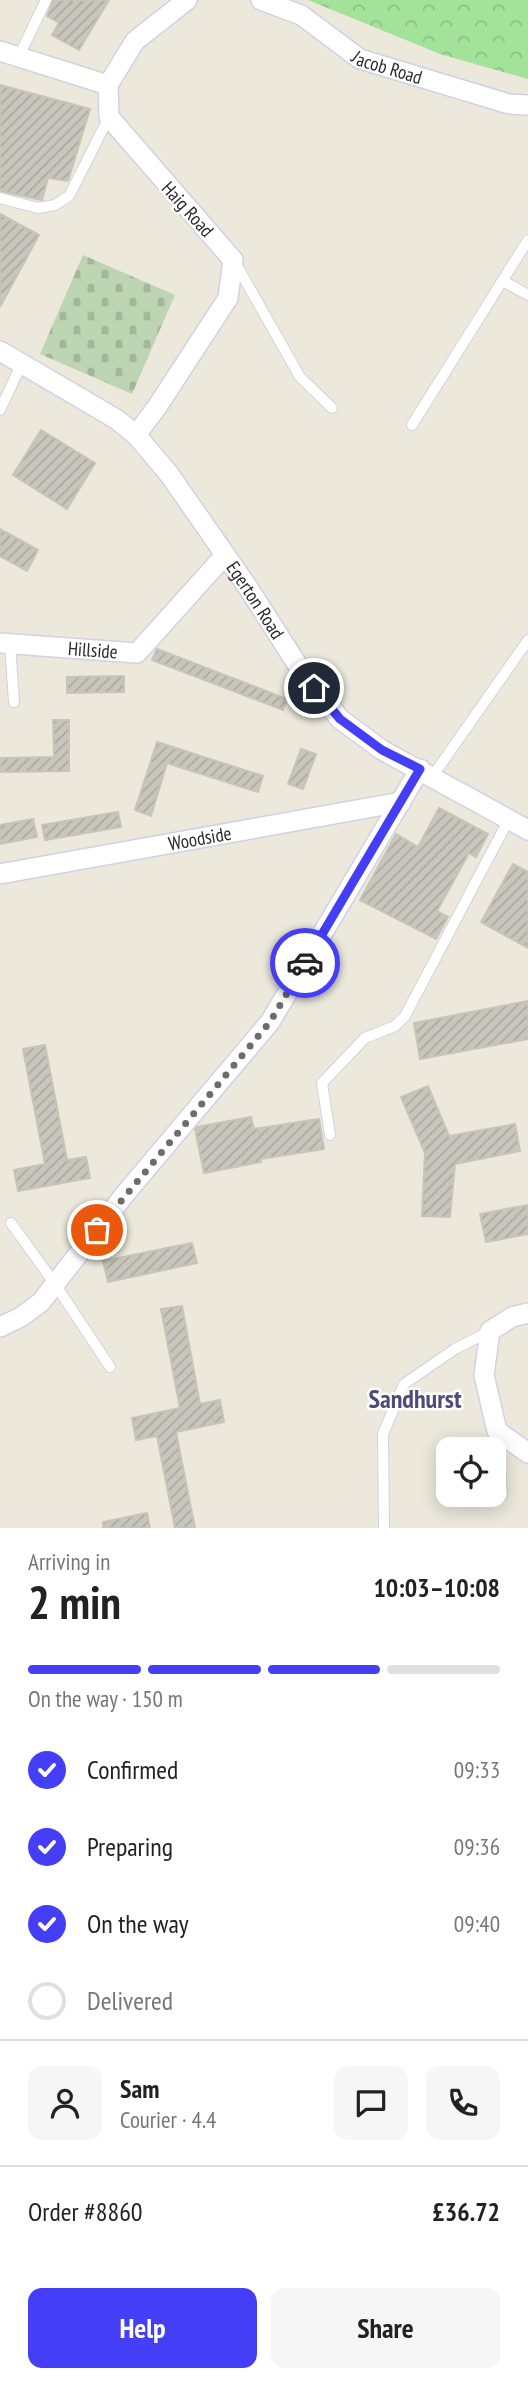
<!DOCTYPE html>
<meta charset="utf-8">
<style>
:root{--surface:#fff;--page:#f6f6f6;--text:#222;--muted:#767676;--line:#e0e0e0;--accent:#443ef7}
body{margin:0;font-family:"PT Sans Narrow",sans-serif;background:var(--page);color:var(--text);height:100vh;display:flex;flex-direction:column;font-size:26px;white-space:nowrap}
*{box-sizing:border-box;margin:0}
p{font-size:23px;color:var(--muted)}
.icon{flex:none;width:38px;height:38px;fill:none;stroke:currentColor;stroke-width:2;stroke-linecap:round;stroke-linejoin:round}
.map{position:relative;height:1528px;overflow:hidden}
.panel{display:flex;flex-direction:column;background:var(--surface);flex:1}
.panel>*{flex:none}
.tools{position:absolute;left:436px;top:1437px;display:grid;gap:14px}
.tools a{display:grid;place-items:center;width:70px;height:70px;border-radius:14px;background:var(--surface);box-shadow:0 4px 18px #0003;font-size:35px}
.pin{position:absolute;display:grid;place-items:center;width:60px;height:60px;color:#fff;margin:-30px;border:4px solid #fff;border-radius:50%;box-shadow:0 2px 7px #0007}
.courier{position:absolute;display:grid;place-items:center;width:70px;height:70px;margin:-35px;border:5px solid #443ef7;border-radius:50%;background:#fff;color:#222;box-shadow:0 2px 9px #0007}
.headline em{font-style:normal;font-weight:700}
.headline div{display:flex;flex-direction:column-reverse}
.headline{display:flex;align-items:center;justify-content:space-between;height:119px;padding:0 28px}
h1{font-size:46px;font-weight:700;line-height:52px}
.bar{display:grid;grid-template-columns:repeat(4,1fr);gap:10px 7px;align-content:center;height:84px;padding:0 28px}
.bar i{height:9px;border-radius:5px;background:var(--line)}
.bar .selected{background:var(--accent)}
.bar p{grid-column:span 4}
.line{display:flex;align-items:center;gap:18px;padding:0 28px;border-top:2px solid var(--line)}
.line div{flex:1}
.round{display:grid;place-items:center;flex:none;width:74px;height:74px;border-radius:14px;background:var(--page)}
ol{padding:0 28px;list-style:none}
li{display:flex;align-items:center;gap:21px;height:77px}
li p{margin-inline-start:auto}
li .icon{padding:7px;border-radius:50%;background:var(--accent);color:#fff;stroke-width:4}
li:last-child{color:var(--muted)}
li i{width:38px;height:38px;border:4px solid var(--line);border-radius:50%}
.action{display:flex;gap:14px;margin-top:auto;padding:14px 28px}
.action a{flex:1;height:80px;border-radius:14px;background:var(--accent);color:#fff;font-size:28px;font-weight:700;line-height:80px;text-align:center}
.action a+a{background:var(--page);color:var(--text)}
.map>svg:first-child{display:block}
.forest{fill:url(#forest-crowns)}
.cemetery{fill:url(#cemetery-stones)}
.building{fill:url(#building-hatch);stroke:#c7c5b6;stroke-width:2}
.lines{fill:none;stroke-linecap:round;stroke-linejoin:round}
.service-casing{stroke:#d2d1e3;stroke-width:12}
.minor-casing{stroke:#d2d1e3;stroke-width:22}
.service{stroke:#fff;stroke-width:10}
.minor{stroke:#fff;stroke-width:19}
.done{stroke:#6e6c68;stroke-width:7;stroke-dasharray:0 12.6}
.route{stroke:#443ef7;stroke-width:9}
.labels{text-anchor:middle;stroke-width:5;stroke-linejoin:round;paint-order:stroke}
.street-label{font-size:19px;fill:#2a2a2a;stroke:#fff}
.district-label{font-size:26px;font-weight:bold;fill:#4d4b7a;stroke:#fff}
</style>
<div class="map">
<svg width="528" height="1528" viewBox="0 0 528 1528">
<defs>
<pattern id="forest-crowns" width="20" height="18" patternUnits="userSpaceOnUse" patternTransform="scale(1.75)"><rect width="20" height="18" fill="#a2e299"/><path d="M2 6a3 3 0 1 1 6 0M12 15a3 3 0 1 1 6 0" fill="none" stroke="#8cc284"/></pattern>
<pattern id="cemetery-stones" width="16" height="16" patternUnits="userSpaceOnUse" patternTransform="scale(1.75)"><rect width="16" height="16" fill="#bdd5b3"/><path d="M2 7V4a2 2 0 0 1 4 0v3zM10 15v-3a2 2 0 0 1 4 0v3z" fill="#a3b79a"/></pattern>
<pattern id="building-hatch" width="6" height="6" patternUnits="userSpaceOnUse" patternTransform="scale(1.75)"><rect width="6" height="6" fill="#c7c5bc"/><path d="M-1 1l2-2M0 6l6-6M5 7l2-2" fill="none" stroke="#aba9a2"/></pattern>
</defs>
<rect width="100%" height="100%" fill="#ece8dc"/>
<!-- forest -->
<path class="forest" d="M 308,0 L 528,0 L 528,79 L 440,54 Z"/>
<!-- cemetery -->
<path class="cemetery" d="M 83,255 L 175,295 L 132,394 L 40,354 Z"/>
<!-- building -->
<g class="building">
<path d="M 53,0 L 109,0 L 79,50 L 52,35 L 59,23 L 47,16 Z"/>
<path d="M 0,85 L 90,109 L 68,181 L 48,178 L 42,200 L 0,191 Z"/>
<path d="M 0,214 L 39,235 L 0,307 Z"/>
<path d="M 41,430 L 95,463 L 67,509 L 13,475 Z"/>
<path d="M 0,529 L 38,550 L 27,571 L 0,556 Z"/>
<path d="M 157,649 L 287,699 L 283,710 L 152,660 Z"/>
<path d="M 124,676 L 124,692 L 67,693 L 67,677 Z"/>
<path d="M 53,720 L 69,720 L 69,771 L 0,772 L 0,758 L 54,757 Z"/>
<path d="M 157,742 L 263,776 L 258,792 L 167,763 L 151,816 L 135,810 Z"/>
<path d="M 301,749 L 316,754 L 303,789 L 288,784 Z"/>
<path d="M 439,808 L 488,834 L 476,857 L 469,853 L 437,911 L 448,917 L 436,939 L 360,900 L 396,834 L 418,847 Z"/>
<path d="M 118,812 L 121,827 L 45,840 L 42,825 Z"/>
<path d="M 33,819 L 37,837 L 0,844 L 0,825 Z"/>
<path d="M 513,864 L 528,872 L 528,948 L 481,922 Z"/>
<path d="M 528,1001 L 528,1039 L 420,1059 L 414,1023 Z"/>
<path d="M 45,1045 L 67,1160 L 86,1157 L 90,1178 L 18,1191 L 14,1170 L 45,1164 L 23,1049 Z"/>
<path d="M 428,1086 L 449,1136 L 515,1124 L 520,1151 L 455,1164 L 450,1217 L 422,1216 L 425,1153 L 401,1097 Z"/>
<path d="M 251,1117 L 254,1129 L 319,1119 L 324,1149 L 260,1159 L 261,1162 L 204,1173 L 195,1129 L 197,1127 Z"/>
<path d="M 528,1205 L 528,1234 L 486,1242 L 480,1214 Z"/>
<path d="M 192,1243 L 197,1263 L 108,1282 L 103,1261 Z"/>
<path d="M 182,1306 L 200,1404 L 220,1400 L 224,1422 L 176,1432 L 195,1528 L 175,1528 L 157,1436 L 136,1440 L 132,1418 L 180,1408 L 161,1309 Z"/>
<path d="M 147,1513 L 150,1528 L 103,1528 L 103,1522 Z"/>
</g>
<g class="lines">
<!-- service casing -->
<g class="service-casing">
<g id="service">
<path d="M 19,56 L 46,0"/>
<path d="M 0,198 L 38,208 L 55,205 L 69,196 L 109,117"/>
<path d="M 236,264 L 300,377 L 332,408"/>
<path d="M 503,281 L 528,295"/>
<path d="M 0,410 L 22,363"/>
<path d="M 412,425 L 528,240"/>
<path d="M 10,644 L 14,702"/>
<path d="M 432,777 L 528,640"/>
<path d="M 330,1135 L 322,1083 L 365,1038 L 395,1026 L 405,1016 L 509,819"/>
<path d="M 11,1223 L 55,1284 L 110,1367"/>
<path d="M 497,1431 L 502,1495"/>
<path d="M 384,1528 L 383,1434 L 404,1384 L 455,1349 L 490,1331"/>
</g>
</g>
<!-- minor casing -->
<g class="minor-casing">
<g id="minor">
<path id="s1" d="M 261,0 L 301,15 L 360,59 L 509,104 L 528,105"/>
<path d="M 0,51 L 108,85"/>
<path id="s2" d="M 0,351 L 116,419 L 136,435 L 169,474 L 249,589 L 302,672 L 340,719 L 382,750 L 528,830"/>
<path d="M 136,435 L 157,407 L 228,298 L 233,260 L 109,117 L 108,85 L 135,41 L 187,0"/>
<path id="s3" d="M 0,643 L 137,653 L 225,555"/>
<path id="s4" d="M 0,874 L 401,802"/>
<path d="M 528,1313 L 512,1317 L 490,1331 L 484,1375 L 497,1431 L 528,1453"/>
<path d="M 0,1327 L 21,1317 L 41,1302 L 125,1194 L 270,1022 L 420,769"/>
</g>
</g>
<!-- service -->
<use href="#service" class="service"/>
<!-- minor -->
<use href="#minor" class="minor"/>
</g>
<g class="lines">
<!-- done -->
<path class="done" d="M 97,1230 L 270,1022 L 305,963"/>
<!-- route -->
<path class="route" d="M 305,963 L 420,769 L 382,750 L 340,719 L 314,688"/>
</g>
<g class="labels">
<!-- street labels -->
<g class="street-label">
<text dy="7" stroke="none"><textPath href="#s1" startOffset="145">Jacob Road</textPath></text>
<text transform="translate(188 209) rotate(48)" y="7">Haig Road</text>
<text dy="7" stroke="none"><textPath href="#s2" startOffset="364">Egerton Road</textPath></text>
<text dy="7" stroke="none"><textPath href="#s3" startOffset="93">Hillside</textPath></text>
<text dy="7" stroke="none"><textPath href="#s4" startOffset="203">Woodside</textPath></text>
</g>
<!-- district labels -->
<g class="district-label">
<text x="415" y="1408">Sandhurst</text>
</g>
</g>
</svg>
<div class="tools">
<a><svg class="icon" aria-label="locate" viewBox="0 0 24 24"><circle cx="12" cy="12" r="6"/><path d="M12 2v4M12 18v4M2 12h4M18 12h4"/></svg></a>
</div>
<div class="pin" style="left:97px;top:1230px;background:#ea580c"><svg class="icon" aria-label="bag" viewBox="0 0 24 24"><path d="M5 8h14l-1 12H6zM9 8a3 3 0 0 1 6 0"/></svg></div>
<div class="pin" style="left:314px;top:688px;background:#1f2937"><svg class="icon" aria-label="home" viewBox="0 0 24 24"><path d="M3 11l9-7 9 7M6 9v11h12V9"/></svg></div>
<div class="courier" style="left:305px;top:963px"><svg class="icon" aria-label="car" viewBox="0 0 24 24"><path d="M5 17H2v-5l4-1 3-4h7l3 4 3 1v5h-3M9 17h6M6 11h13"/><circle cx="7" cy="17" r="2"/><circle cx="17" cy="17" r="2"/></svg></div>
</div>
<section class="panel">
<div class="headline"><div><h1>2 min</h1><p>Arriving in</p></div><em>10:03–10:08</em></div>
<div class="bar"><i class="selected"></i><i class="selected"></i><i class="selected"></i><i></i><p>On the way · 150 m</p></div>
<ol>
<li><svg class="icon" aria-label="check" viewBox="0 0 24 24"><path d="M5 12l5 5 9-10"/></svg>Confirmed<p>09:33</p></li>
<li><svg class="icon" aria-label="check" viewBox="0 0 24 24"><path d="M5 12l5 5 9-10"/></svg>Preparing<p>09:36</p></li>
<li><svg class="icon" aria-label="check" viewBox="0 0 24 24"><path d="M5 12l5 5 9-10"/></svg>On the way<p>09:40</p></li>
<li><i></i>Delivered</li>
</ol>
<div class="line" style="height:126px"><a class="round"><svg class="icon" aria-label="person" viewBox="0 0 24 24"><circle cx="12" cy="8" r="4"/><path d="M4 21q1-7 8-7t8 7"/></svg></a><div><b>Sam</b><p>Courier · 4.4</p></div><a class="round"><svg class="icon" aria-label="chat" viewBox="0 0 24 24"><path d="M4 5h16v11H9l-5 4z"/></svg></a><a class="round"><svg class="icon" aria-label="phone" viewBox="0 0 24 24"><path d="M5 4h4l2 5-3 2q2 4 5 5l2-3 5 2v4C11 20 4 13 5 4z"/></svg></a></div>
<div class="line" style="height:91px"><div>Order #8860</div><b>£36.72</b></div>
<div class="action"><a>Help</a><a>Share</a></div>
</section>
